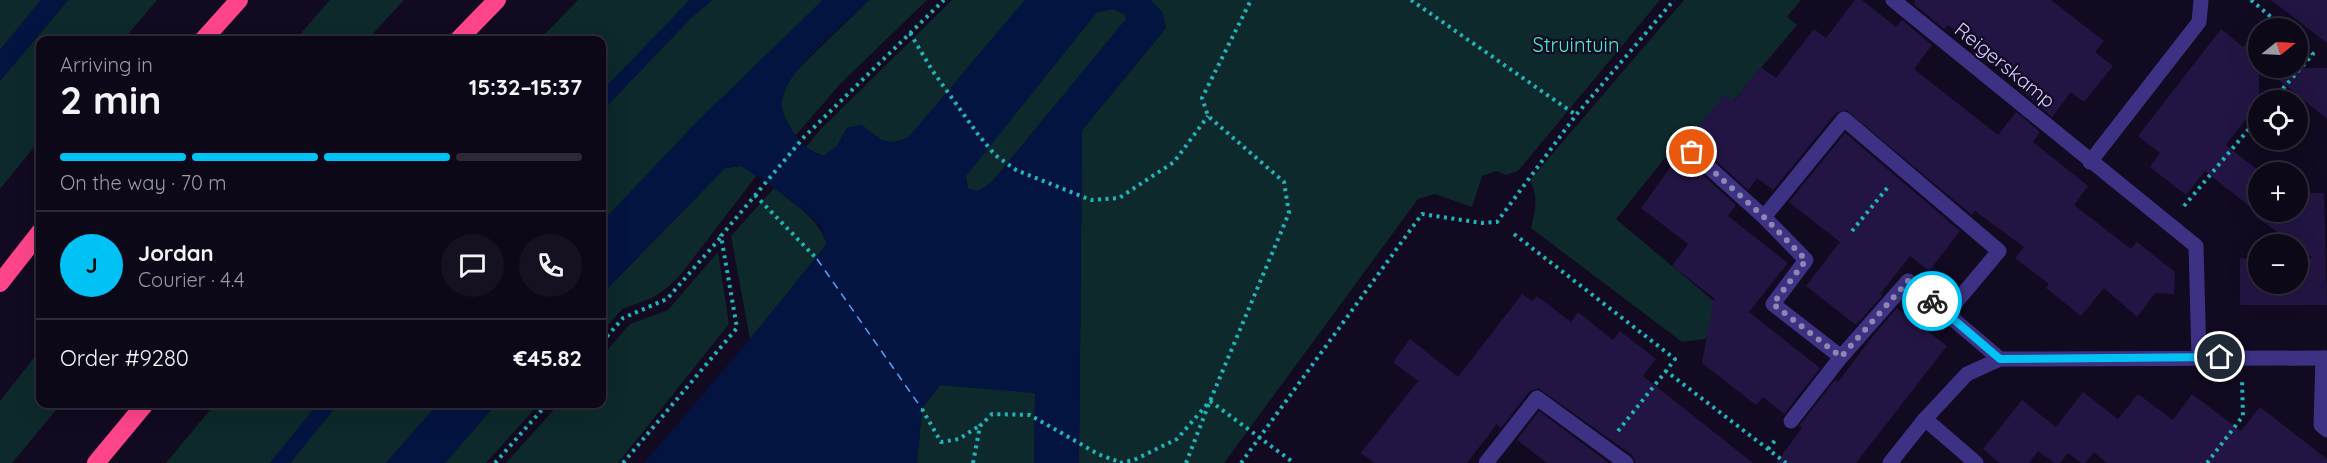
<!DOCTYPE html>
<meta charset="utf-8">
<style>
:root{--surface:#0d0818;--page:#161121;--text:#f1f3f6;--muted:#9a9aa2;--line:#2d2937;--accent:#00c2f5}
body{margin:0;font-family:Quicksand,sans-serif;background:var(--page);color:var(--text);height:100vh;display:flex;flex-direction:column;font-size:22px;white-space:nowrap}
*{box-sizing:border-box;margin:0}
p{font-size:20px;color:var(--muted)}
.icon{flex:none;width:33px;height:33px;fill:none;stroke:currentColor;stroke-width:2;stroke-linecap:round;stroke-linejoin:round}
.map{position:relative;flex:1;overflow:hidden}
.details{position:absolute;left:36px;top:36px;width:570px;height:372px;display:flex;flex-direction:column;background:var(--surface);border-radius:12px;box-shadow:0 6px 24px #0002,0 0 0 2px var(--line)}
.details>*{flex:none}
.needle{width:39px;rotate:72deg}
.controls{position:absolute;left:2248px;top:18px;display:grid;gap:12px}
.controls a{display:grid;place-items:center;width:60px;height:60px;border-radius:50%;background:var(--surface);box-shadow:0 6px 24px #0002,0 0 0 2px var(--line);font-size:30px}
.pin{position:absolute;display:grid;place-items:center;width:51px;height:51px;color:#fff;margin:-26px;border:3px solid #fff;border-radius:50%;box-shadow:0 2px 6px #0007}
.courier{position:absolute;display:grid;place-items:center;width:60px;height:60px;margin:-30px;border:4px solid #00c2f5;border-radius:50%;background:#fff;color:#222;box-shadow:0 2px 8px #0007}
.overview em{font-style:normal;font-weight:700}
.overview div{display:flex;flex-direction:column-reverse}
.overview{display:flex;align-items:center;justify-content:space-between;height:102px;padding:0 24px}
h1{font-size:39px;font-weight:700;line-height:45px}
.bar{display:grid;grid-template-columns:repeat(4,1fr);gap:9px 6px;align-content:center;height:72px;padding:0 24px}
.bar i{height:8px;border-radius:4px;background:var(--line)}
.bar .current{background:var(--accent)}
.bar p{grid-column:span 4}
.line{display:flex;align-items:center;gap:15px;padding:0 24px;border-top:2px solid var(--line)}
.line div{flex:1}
.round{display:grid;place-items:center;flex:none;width:63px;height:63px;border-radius:32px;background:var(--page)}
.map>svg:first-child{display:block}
.green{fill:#0d292b}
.water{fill:#041440;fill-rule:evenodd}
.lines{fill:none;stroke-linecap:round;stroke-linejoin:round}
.ferry{stroke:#58a0ff;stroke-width:1.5;stroke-dasharray:8 6;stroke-linecap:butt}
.building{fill:#231543}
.path{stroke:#21b4bb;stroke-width:4;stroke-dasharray:3 4.5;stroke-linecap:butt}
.street{stroke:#3d3184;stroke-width:15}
.highway{stroke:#ff458a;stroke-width:18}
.done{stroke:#9087b1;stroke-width:6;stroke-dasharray:0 10.8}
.route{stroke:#00c2f5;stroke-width:8}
.labels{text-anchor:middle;stroke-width:4.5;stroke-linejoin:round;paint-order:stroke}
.park-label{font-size:20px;fill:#4aead3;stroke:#110a20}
.street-label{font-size:20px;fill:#d5caff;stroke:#110a20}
</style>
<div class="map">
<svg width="2327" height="463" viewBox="0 0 2327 463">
<rect width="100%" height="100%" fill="#110a20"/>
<!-- green -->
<g class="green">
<path d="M 0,0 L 41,0 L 0,50 Z"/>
<path d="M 68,0 L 157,0 L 123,40 L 40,40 L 40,140 L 0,189 L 0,81 Z"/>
<path d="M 330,0 L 404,0 L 367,40 L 295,40 Z"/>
<path d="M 578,0 L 690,0 L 602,91 L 602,40 L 539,40 Z"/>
<path d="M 712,0 L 823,0 L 697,122 L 602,222 L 602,111 L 691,18 Z"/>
<path d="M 869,0 L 927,0 L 841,83 L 795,136 L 784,116 L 781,105 L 784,92 L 793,74 Z"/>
<path d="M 952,0 L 1025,0 L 909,137 C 884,148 882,140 861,125 L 847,128 L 837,146 L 824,156 L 805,148 L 820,130 Z"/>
<path d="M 1150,0 L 1660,0 L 1518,171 L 1506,175 L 1496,171 L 1482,176 L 1472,207 L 1435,194 L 1418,199 L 1224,463 L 1079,463 L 1082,130 L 1166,28 L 1162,12 Z"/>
<path d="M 1684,0 L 1801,0 L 1787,17 L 1797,25 L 1702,138 L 1689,128 L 1616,219 L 1728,313 L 1705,339 L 1682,342 L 1531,228 C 1535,210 1539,197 1530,180 Z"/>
<path d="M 1113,9 L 1124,14 L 1127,18 L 991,183 L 978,191 L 968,189 L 965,176 L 1097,12 Z"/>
<path d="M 741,166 L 757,175 L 681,274 L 667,288 L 652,298 L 622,309 L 602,332 L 602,294 L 725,168 Z"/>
<path d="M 774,188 C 796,205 818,218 827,244 L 750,339 L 731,236 Z"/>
<path d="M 718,252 L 729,324 L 618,463 L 506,463 L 559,404 L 602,404 L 602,356 L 630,324 L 668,310 Z"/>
<path d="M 40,350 L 40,404 L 61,404 L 12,463 L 0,463 L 0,401 Z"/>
<path d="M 940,385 L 1035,392 L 1034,463 L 917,463 L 922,409 Z"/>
<path d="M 215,404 L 318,404 L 270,463 L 166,463 Z"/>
<path d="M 338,404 L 438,404 L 386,463 L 290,463 Z"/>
<path d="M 496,404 L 539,404 L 486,463 L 445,463 Z"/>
</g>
<!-- water -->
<g class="water">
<path d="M 41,0 L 68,0 L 0,81 L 0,50 Z"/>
<path d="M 690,0 L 712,0 L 691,18 L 602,111 L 602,91 Z"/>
<path d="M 823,0 L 869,0 C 848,21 793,66 784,92 C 779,105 783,116 790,127 C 800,144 806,149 824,156 L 837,146 L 847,128 L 862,125 C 882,140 884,148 909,137 L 1025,0 L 1150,0 L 1162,12 L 1166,28 L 1082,130 L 1079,463 L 1034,463 L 1035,393 L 940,385 L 922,409 L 917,463 L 644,463 L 750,339 L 827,244 L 822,229 L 810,215 L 774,188 L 741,166 L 725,168 L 602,294 L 602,222 L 697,122 ZM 1113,9 L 1124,14 L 1127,18 L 991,183 L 978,191 L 968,189 L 966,176 L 1097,12 Z"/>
<path d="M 318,404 L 338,404 L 290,463 L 270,463 Z"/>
<path d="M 438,404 L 496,404 L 445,463 L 386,463 Z"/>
</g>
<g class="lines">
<!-- ferry -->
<path class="ferry" d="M 817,259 L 922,409"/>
</g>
<!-- building -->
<g class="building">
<path d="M 1855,0 L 1862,0 L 1896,27 L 1902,20 L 1932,45 L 1914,69 L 1998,135 L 2016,112 L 2040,132 L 2033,142 L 2088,186 L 2074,205 L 2131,249 L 2137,242 L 2175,272 L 2174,294 L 2155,293 L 2137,317 L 2104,288 L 2081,316 L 2046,288 L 2049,284 L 2015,258 L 2024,247 L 1975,211 L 1972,215 L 1846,110 L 1836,113 L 1773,190 L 1757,178 L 1748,190 L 1699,145 L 1689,143 L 1694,135 L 1692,134 L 1725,94 L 1734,101 L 1760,67 L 1776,78 L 1814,29 L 1826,38 Z"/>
<path d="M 1915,0 L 2051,0 L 2104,41 L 2095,52 L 2113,66 L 2084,102 L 2071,92 L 2052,117 L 2012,82 L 2016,78 L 1948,25 L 1944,29 L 1914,4 Z"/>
<path d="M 2271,0 L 2327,0 L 2327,43 Z"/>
<path d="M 2259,26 L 2259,102 L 2226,145 L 2260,172 L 2259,212 L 2298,212 L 2298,193 L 2324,193 L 2327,305 L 2240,305 L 2240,258 L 2259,258 L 2259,284 L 2298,284 L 2298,258 L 2313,258 L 2298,248 L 2298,244 L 2294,244 L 2255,216 L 2258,213 L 2205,171 L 2186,195 L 2150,167 L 2160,153 L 2138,136 L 2221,29 L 2243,47 Z"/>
<path d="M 2264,68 L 2327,68 L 2327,119 Z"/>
<path d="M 1845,133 L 1960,231 L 1929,271 L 1910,256 L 1880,294 L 1882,296 L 1856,325 L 1806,286 L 1840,242 L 1789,202 Z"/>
<path d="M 1682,151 L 1685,159 L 1736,205 L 1728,216 L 1788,263 L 1749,312 L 1820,368 L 1784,414 L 1763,397 L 1756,405 L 1702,363 L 1714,298 L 1672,266 L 1688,244 L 1641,208 Z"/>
<path d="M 1522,294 L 1532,301 L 1537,296 L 1571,322 L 1578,312 L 1613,340 L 1620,331 L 1656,359 L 1643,376 L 1753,463 L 1636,463 L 1632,455 L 1538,388 L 1529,392 L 1501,428 L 1497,424 L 1467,463 L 1374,463 L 1361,453 L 1418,381 L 1393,362 L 1410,339 L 1458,377 Z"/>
<path d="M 1897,308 L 1947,346 L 1856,463 L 1776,463 L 1802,428 L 1799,426 L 1835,380 L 1838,382 L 1872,337 Z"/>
<path d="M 2083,392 L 2118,419 L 2138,394 L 2173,420 L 2192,394 L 2241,431 L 2260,407 L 2327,459 L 2327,463 L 2107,463 L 2094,452 L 2085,463 L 2081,463 L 2068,453 L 2060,463 L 2054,463 L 2038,451 L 2029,463 L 2000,463 L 1983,449 L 2022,400 L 2056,427 Z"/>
<path d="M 1539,411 L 1609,463 L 1547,463 L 1517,440 Z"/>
</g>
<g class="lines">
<!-- path -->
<g class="path">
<path d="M 1411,0 L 1576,115"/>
<path d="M 2251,0 L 2284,28"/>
<path d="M 910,33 L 932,70 L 977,133 L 995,155 L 1016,170 L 1091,200 L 1119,198 L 1174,162 L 1208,116"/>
<path d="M 2273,100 L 2313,54 L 2298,41"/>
<path d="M 755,195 L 817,259"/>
<path d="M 2184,206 L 2259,117"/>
<path d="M 1852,231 L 1888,187"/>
<path d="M 1514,234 L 1675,359 L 1666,371 L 1786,463"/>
<path d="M 602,342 L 623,318 L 667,299 L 721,237"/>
<path d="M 922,409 L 941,442 L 959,439 L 979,426"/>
<path d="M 1618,431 L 1666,371"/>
<path d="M 1768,449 L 1777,438"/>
<path d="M 495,463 L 547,404"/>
<path d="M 623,463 L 737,328 L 721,236 L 804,137 L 944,0"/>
<path d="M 973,463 L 980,426 L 992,414 L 1030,415 L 1098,454 L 1119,462"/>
<path d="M 1120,463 L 1134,460 L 1177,439 L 1210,401 L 1294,463"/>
<path d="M 1186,463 L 1210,401 L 1289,213 L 1284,182 L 1208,116 L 1202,98 L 1251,0"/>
<path d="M 1241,463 L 1422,214 L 1482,223 L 1497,222 L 1576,115 L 1674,0"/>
<path d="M 2207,463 L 2243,416 L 2242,380"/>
</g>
<!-- street -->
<g class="street">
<path d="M 1893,0 L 2196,246 L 2199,357"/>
<path d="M 1692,152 L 1764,217 L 1806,260 L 1773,304 L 1841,357 L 1908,281 L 2000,359"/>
<path d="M 2090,162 L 2199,22 L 2201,0"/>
<path d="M 1764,217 L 1844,119 L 1999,251 L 1947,313"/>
<path d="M 2323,358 L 2321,425 L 2327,430"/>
<path d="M 1925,419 L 1976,463"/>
<path d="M 1791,421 L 1841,357"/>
<path d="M 1486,463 L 1537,398 L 1626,463"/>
<path d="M 1890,463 L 1925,419 L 1967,374 L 2000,359 L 2327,358"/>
</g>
<!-- highway -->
<g class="highway">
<path d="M 203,40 L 239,0"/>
<path d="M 458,40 L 497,0"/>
<path d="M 0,283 L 40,232"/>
<path d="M 96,463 L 145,404"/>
</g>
</g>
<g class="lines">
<!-- done -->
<path class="done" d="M 1692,152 L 1764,217 L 1806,260 L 1773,304 L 1841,357 L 1908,281 L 1932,301"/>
<!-- route -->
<path class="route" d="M 1932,301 L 2000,359 L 2220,357"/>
</g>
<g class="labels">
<!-- park labels -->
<g class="park-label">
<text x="1576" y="52">Struintuin</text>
</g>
<!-- street labels -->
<g class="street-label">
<text transform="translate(2005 65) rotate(39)" y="7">Reigerskamp</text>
</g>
</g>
</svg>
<div class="controls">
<a><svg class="needle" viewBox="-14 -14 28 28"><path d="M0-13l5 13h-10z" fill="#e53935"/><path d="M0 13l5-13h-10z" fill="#9a9aa2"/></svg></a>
<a><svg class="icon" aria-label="locate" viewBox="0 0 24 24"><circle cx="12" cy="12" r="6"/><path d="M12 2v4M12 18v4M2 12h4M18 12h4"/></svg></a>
<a>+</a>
<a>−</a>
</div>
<div class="pin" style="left:1692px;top:152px;background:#ea580c"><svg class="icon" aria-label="bag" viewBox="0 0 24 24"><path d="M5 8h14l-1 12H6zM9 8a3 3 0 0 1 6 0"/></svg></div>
<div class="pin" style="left:2220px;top:357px;background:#1f2937"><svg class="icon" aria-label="home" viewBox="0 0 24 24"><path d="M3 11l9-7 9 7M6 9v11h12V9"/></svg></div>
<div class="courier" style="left:1932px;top:301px"><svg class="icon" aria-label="bike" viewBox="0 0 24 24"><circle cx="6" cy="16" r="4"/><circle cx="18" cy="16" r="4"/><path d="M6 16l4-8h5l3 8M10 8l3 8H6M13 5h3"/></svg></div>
<section class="details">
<div class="overview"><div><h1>2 min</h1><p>Arriving in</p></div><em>15:32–15:37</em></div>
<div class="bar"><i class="current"></i><i class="current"></i><i class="current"></i><i></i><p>On the way · 70 m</p></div>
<div class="line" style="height:108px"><b class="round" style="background:var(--accent);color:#111">J</b><div><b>Jordan</b><p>Courier · 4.4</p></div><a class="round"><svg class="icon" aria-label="chat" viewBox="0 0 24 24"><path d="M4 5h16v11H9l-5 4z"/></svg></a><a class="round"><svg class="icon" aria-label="phone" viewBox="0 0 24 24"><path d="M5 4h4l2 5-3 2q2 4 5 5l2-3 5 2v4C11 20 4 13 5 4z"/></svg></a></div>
<div class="line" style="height:78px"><div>Order #9280</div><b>€45.82</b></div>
</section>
</div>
